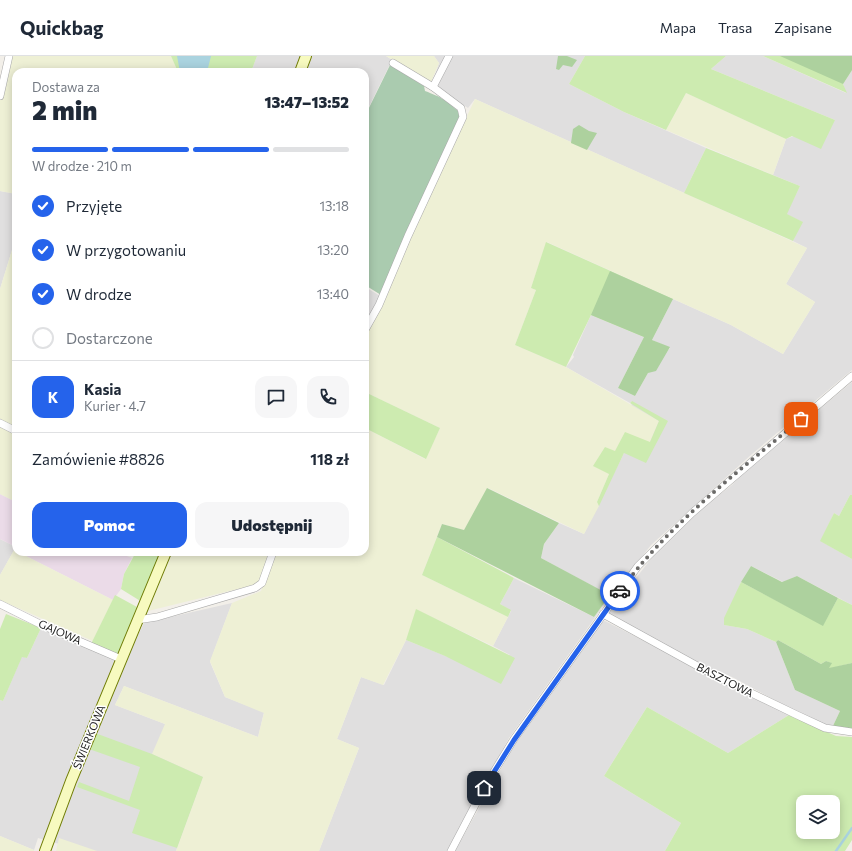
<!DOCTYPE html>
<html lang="pl">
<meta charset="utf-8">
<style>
:root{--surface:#fff;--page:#f6f6f7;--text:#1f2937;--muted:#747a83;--line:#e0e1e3;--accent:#2563eb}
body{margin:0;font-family:Commissioner,sans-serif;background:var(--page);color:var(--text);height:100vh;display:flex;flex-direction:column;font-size:15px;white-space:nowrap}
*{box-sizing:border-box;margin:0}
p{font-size:13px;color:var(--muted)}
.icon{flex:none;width:22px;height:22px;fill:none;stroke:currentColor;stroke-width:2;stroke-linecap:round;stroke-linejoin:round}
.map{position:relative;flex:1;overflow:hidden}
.drawer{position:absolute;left:12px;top:12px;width:357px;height:488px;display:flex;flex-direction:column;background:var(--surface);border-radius:12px;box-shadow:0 2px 10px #0003}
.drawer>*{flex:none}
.fabs{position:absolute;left:796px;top:739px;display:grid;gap:8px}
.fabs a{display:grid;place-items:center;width:44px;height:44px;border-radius:8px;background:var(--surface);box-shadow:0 2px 10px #0003;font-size:20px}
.pin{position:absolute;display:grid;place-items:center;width:34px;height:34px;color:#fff;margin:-17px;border-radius:8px;box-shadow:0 2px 6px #0006}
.courier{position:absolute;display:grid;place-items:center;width:40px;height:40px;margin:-20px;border:3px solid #2563eb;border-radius:50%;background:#fff;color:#222;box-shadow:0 1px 5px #0007}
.overview em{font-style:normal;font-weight:800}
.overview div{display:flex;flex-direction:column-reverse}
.overview{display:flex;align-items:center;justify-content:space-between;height:68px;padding:0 20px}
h1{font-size:26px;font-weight:800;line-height:30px}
.bar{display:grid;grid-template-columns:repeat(4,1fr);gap:6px 4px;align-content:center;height:48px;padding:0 20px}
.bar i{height:5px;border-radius:3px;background:var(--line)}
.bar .active{background:var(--accent)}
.bar p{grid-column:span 4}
.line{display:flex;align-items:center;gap:10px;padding:0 20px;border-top:1px solid var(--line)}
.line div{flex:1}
.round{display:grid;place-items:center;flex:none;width:42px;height:42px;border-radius:12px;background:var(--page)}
ol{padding:0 20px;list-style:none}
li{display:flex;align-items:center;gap:12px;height:44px}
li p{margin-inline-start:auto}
li .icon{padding:4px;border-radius:50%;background:var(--accent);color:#fff;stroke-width:4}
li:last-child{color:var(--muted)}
li i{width:22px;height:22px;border:2px solid var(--line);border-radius:50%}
.button{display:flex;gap:8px;margin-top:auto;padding:8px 20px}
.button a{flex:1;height:46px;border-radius:12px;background:var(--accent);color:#fff;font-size:16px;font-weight:800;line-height:46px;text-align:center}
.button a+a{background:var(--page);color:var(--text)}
header{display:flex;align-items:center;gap:24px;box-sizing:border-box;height:56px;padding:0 20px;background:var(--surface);border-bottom:1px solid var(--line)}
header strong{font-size:19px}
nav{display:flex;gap:22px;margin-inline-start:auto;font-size:14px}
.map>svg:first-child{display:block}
.residential{fill:#e0dfdf}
.industrial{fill:#ebdbe8}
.farmland{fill:#eef0d5}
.grass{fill:#cdebb0;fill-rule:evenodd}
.forest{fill:#add19e}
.cemetery{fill:#aacbaf}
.water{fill:#aad3df}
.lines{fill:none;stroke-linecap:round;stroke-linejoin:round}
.stream{stroke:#aad3df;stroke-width:2.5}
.street-casing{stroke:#a9a9a9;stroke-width:8}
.secondary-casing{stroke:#707d05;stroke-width:12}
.street{stroke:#fff;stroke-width:7}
.secondary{stroke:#f7fabf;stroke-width:10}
.done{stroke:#6b6a68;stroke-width:4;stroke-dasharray:0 7.2}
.route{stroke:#2563eb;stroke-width:5}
.labels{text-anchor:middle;stroke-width:3;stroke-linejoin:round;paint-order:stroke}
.street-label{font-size:11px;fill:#222;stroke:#fff}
</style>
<header>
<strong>Quickbag</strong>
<nav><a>Mapa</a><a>Trasa</a><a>Zapisane</a></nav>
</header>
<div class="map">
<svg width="852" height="795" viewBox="0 0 852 795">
<rect width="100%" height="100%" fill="#f2efe9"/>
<!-- residential -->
<g class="residential">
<path d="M 257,0 L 386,0 L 392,4 L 365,59 L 365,16 L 251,16 Z"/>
<path d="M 434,0 L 585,0 L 569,28 L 624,56 L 706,92 L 684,137 L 475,43 L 468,52 L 432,28 L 439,7 Z"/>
<path d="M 726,0 L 763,0 L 846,37 L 843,28 L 852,14 L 852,314 L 752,398 L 651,489 L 604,549 L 509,682 L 447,795 L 319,795 L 359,692 L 337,683 L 361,621 L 384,629 L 406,584 L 448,601 L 510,599 L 493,590 L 511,555 L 500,548 L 514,522 L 594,561 L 609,539 L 541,502 L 544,488 L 559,467 L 584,478 L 624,397 L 632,345 L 630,347 L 566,311 L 574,301 L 573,299 L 591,259 L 644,281 L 618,332 L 635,340 L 648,317 L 670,292 L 652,284 L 673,243 L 731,269 L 783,298 L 815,246 L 786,228 L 807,192 L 793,185 L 802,166 L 786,158 L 800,130 L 773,119 L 786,83 L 835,64 L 711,13 Z"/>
<path d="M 0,135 L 16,138 L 16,181 L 0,233 Z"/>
<path d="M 365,231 L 382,241 L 365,272 Z"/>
<path d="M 852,326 L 852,439 L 850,439 L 839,460 L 834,457 L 821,485 L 852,503 L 852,549 L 797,520 L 783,526 L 751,510 L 741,526 L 724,569 L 747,573 L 776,586 L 795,634 L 840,655 L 832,672 L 825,671 L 732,621 L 694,606 L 608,557 L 659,493 L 689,463 L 732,429 L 743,417 Z"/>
<path d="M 0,483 L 16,491 L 0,519 Z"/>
<path d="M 232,547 L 210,606 L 225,641 L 264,656 L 258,681 L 124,630 L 115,649 L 165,668 L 203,721 L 176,795 L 84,795 L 38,782 L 34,794 L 0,780 L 0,644 L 3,645 L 22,600 L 27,602 L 41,572 L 124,606 L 144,567 Z"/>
<path d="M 605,565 L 789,659 L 728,697 L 647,651 L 604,720 L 681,767 L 665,795 L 455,795 L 516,686 L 601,566 Z"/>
</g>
<!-- industrial -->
<g class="industrial">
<path d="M 0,438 L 16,446 L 16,491 L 0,483 Z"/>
<path d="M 18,496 L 116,496 L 132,502 L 124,518 L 121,533 L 113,544 Z"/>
</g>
<!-- farmland -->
<g class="farmland">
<path d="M 9,0 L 171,0 L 178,16 L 16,16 L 16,138 L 0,135 L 0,41 Z"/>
<path d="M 386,0 L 434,0 L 439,7 L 431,26 Z"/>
<path d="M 686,37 L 786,83 L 773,119 L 666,74 Z"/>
<path d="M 475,43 L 807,192 L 786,228 L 815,246 L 783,298 L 731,269 L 547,186 L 531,232 L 536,234 L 515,289 L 566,311 L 659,365 L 650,386 L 615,396 L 605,391 L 609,418 L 597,446 L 599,450 L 584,478 L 488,432 L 464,474 L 442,468 L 422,519 L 508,561 L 493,590 L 417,554 L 406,584 L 383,629 L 361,621 L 337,683 L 359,692 L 319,795 L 176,795 L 203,721 L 152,698 L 165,668 L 115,649 L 124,630 L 258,681 L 264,657 L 225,641 L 210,605 L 232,547 L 261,535 L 276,496 L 365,496 L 365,372 L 425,403 L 440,372 L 365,336 L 365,277 Z"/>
<path d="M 16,181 L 16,375 L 0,366 L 0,233 Z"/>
<path d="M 0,371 L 16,379 L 16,446 L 0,438 Z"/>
<path d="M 14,494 L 113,544 L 93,585 L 0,544 L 0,519 Z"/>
<path d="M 172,496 L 273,496 L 262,527 L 148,555 Z"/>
<path d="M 0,780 L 34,794 L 34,795 L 0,795 Z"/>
<path d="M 59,782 L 97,795 L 56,795 Z"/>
</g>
<!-- grass -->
<g class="grass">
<path d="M 171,0 L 257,0 L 251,16 L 178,16 Z"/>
<path d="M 585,0 L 726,0 L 711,13 L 835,64 L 821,93 L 792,80 L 786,83 L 686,37 L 666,74 L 624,56 L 569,28 Z"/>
<path d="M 763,0 L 852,0 L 852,14 L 843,28 L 847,37 Z"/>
<path d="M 706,92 L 800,130 L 787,158 L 803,166 L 793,185 L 684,137 Z"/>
<path d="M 546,186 L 673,243 L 644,281 L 591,259 L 566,311 L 515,289 L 536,234 L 531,232 Z"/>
<path d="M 365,336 L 440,372 L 426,403 L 365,372 Z"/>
<path d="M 632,345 L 668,365 L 646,407 L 624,397 L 599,450 L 597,446 L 609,418 L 593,410 L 605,391 L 615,395 L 625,376 L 650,386 L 659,365 L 630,347 Z"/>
<path d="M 850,439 L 852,439 L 852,503 L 820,485 L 834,457 L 839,460 Z"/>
<path d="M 437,481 L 514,522 L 500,548 L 511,554 L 508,561 L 422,519 Z"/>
<path d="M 136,496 L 164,496 L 142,546 L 121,533 L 124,518 Z"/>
<path d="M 741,526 L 823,569 L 838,542 L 852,549 L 852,607 L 828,613 L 831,607 L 826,605 L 821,608 L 778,584 L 776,586 L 747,573 L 724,569 L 724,562 Z"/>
<path d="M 115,539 L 137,551 L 118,598 L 112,598 L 91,588 Z"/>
<path d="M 416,553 L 515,602 L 501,628 L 445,600 L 406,584 Z"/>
<path d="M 6,558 L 41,572 L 27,602 L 22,601 L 3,645 L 0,644 L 0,573 Z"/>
<path d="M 647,651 L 728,697 L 789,659 L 836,680 L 852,681 L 852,784 L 845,795 L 665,795 L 681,767 L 604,720 ZM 803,746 L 833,746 L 833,776 L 803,776 Z"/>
<path d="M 95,677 L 152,698 L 203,721 L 177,792 L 132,777 L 140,754 L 77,731 L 79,726 L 129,745 L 140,711 L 89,693 Z"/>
</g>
<!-- forest -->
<g class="forest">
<path d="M 558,0 L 567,0 L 577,4 L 572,11 L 563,9 L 559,14 L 556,13 Z"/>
<path d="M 780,0 L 852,0 L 852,14 L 843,28 Z"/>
<path d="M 579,69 L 589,75 L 597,77 L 587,94 L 571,87 L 573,73 Z"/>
<path d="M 610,215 L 673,243 L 652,284 L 670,291 L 656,315 L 648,317 L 635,340 L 618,332 L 644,281 L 591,259 Z"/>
<path d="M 487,432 L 559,467 L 544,488 L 541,502 L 610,539 L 594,561 L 437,481 L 442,468 L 464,474 Z"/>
<path d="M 751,510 L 782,526 L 797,520 L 838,542 L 823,570 L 741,526 Z"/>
<path d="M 778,584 L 821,608 L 826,605 L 832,607 L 829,612 L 852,607 L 852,675 L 832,672 L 840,655 L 795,634 L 776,586 Z"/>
</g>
<!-- cemetery -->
<path class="cemetery" d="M 390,9 L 424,30 L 425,35 C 441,41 446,44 459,56 L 459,65 L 381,239 L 365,229 L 365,60 Z"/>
<!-- water -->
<path class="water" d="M 177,0 L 211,0 L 207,16 L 180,16 Z"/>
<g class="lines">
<!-- stream -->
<path class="stream" d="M 836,795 L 852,772"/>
<!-- street casing -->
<g class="street-casing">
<g id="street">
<path d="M 433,31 L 449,0"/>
<path d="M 0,40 L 9,0"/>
<path d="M 365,274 L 379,249 L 408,180 L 463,61 L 461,52 L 433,31 L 393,7"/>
<path d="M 0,367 L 16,375"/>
<path d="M 0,548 L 44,570 L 121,603"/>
<path d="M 603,558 L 712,618 L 797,659 L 825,672 L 852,676"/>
<path d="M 137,564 L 157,561 L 255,532 L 262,527 L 273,496"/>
<path d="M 451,795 L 484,732 L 514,683 L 638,510 L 692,457 L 852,320"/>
</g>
</g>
<!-- secondary casing -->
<g class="secondary-casing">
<g id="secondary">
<path d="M 300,16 L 306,0"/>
<path d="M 45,795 L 71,725 L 166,496"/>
</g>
</g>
<!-- street -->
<use href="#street" class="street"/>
<!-- secondary -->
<use href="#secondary" class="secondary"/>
</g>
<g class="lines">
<!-- done -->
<path class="done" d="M 620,535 C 669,468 738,416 801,363"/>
<!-- route -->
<path class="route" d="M 484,732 L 514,684 L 620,535"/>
</g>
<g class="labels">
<!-- street labels -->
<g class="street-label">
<text transform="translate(60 576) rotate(24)" y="4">GAJOWA</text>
<text transform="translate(725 624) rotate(27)" y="4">BASZTOWA</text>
<text transform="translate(89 681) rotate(-68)" y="4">ŚWIERKOWA</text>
</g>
</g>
</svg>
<div class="fabs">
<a><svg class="icon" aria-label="layers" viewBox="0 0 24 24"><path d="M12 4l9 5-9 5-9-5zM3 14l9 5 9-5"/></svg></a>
</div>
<div class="pin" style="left:801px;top:363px;background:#ea580c"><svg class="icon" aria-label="bag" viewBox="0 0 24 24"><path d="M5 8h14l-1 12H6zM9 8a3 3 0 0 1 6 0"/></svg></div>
<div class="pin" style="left:484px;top:732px;background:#1f2937"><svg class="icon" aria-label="home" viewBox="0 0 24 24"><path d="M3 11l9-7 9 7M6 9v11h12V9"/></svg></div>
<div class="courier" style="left:620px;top:535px"><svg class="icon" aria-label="car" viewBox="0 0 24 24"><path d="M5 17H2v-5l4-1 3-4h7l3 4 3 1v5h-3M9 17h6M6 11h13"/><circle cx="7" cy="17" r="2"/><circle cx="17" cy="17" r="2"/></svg></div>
<section class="drawer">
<div class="overview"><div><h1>2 min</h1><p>Dostawa za</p></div><em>13:47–13:52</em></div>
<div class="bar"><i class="active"></i><i class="active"></i><i class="active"></i><i></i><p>W drodze · 210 m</p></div>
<ol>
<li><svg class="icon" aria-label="check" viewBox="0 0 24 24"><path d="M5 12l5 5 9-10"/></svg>Przyjęte<p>13:18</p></li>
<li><svg class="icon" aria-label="check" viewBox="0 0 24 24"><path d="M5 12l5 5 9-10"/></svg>W przygotowaniu<p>13:20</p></li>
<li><svg class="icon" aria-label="check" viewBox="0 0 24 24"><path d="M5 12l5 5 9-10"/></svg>W drodze<p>13:40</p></li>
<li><i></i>Dostarczone</li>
</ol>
<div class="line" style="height:72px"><b class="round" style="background:var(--accent);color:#fff">K</b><div><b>Kasia</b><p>Kurier · 4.7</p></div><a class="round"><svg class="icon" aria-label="chat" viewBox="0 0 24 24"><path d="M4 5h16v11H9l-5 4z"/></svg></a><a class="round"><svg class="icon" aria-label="phone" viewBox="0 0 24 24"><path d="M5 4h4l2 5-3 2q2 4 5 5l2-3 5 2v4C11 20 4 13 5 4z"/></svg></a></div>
<div class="line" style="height:52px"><div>Zamówienie #8826</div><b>118 zł</b></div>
<div class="button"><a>Pomoc</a><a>Udostępnij</a></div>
</section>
</div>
